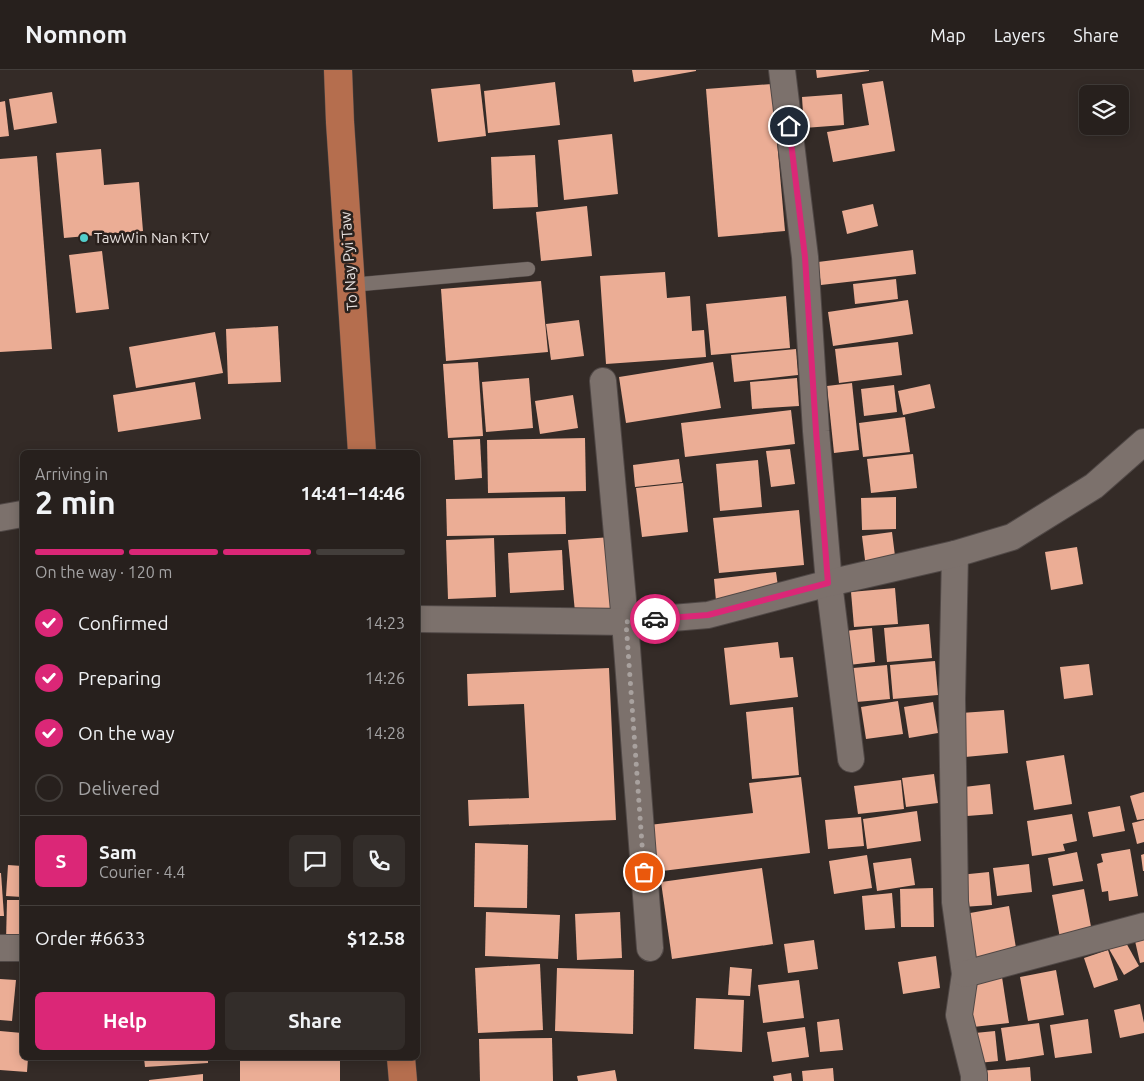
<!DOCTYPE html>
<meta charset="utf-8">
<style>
:root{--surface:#27201d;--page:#332d2a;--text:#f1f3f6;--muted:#a4a3a4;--line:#433e3b;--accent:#db2777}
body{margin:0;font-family:Ubuntu,sans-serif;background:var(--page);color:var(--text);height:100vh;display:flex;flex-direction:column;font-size:19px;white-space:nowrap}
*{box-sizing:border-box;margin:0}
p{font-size:16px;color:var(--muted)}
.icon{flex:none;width:28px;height:28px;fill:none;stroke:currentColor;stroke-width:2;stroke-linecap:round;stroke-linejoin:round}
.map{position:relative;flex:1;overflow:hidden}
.drawer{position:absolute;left:20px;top:380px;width:400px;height:610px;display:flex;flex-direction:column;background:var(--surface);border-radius:8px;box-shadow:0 2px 12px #0003,0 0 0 1px var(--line)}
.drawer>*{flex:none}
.buttons{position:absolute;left:1079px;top:15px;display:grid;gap:10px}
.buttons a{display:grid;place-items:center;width:50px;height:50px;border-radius:8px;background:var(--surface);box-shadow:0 2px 12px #0003,0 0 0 1px var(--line);font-size:25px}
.pin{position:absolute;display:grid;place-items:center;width:42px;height:42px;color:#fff;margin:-21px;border:2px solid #fff;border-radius:50%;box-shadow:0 1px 5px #0007}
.courier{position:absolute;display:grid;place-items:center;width:50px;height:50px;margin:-25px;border:4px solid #db2777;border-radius:50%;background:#fff;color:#222;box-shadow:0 1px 6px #0007}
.overview em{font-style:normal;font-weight:700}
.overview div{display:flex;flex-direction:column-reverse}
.overview{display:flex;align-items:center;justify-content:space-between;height:85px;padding:0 15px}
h1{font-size:32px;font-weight:700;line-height:38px}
.bar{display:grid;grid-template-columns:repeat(4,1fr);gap:8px 5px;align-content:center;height:60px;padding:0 15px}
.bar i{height:6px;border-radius:4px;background:var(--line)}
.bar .on{background:var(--accent)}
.bar p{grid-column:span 4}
.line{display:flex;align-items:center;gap:12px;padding:0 15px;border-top:1px solid var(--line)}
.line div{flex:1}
.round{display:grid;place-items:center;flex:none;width:52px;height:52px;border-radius:8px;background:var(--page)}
ol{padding:0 15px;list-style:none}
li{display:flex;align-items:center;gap:15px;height:55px}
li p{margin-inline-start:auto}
li .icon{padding:5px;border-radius:50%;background:var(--accent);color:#fff;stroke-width:4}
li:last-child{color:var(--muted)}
li i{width:28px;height:28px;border:2px solid var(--line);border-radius:50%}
.button{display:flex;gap:10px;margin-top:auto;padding:10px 15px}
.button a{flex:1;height:58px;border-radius:8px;background:var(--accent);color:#fff;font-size:20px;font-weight:700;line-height:58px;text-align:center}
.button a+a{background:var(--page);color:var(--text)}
header{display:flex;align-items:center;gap:30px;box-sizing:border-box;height:70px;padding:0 25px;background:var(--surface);border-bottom:1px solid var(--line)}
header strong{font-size:24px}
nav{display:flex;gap:28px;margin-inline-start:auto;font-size:18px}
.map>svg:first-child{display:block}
.building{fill:#ebad95}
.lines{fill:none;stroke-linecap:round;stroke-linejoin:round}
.service-casing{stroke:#504846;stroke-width:15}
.minor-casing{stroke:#504846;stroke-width:28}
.primary-casing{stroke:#504846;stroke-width:29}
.service{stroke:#7c716c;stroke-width:14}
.minor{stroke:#7c716c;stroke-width:26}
.primary{stroke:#b56e4e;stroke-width:28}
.done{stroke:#a8a19e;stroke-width:5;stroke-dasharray:0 9}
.route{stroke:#db2777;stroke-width:6}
.poi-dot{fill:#53cdca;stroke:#2a211d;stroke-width:2}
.labels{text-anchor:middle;stroke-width:5;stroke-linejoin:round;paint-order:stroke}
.poi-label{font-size:15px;fill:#e6e0de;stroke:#2a211d;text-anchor:start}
.street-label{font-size:15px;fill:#e6e0de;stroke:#2a211d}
</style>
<header>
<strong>Nomnom</strong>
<nav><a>Map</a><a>Layers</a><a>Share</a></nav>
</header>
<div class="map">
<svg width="1144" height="1011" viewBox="0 0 1144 1011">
<rect width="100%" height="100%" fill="#342b27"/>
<!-- building -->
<g class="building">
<path d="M 632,0 L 696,0 L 696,1 L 634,12 Z"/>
<path d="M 816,0 L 869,0 L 869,1 L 817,8 Z"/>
<path d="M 883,11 L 895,81 L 833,92 L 827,62 L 869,55 L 862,14 Z"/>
<path d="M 555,12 L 560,55 L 488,63 L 484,21 Z"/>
<path d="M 480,14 L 486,66 L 438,72 L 431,19 Z"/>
<path d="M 772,14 L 785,161 L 718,167 L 706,19 Z"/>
<path d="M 52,22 L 57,53 L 14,60 L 9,29 Z"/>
<path d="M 842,24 L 844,55 L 804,58 L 802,27 Z"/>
<path d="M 5,31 L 9,66 L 0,67 L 0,32 Z"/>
<path d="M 612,64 L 618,124 L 564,130 L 558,70 Z"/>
<path d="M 101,79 L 104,115 L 139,112 L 143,161 L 64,168 L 56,83 Z"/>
<path d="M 535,85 L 538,137 L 493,139 L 491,87 Z"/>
<path d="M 37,86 L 52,279 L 0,282 L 0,89 Z"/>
<path d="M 873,134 L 878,156 L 847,164 L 842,141 Z"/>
<path d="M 587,136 L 592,186 L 541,191 L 536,142 Z"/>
<path d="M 913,180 L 916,204 L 821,215 L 818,192 Z"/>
<path d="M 102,181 L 109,239 L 76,243 L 69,185 Z"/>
<path d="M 665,202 L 667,228 L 690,226 L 692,261 L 704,260 L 706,287 L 606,294 L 600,206 Z"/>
<path d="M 896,209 L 898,229 L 855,234 L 853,214 Z"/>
<path d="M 541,211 L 548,282 L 446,291 L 441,219 Z"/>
<path d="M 786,226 L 790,278 L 711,285 L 706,234 Z"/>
<path d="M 908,230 L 913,264 L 833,276 L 828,242 Z"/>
<path d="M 579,250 L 584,286 L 551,290 L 546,254 Z"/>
<path d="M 278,256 L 281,312 L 228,314 L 226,259 Z"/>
<path d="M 215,262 L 223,303 L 136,318 L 129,277 Z"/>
<path d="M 898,272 L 902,305 L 839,313 L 835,279 Z"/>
<path d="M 796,279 L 798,305 L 734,312 L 731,285 Z"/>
<path d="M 478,292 L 483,366 L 448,368 L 443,294 Z"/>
<path d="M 713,292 L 721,338 L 626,353 L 619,307 Z"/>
<path d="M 529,308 L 533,358 L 486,362 L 482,312 Z"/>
<path d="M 797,308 L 799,336 L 752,339 L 750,312 Z"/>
<path d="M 195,312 L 201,349 L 118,362 L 113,325 Z"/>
<path d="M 852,313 L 859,380 L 834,383 L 827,316 Z"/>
<path d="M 930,314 L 935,338 L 903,345 L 898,321 Z"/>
<path d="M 894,315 L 897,342 L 864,346 L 861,319 Z"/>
<path d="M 573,325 L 578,358 L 540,364 L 535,331 Z"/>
<path d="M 791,340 L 795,374 L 685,387 L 681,353 Z"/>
<path d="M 905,347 L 910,382 L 863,387 L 859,353 Z"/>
<path d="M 585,368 L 586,421 L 488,423 L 487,370 Z"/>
<path d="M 480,369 L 482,408 L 455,410 L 453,370 Z"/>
<path d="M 790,379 L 795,414 L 771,417 L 766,381 Z"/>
<path d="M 913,384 L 917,418 L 871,423 L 867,389 Z"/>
<path d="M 679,389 L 682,412 L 635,417 L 633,395 Z"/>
<path d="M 758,390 L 762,437 L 720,441 L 716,394 Z"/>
<path d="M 683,413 L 688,462 L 642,467 L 636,418 Z"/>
<path d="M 565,427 L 566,464 L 447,466 L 446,429 Z"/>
<path d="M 896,427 L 896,459 L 862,460 L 861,428 Z"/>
<path d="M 799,440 L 804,495 L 719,503 L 713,448 Z"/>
<path d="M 892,462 L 896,494 L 866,498 L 862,466 Z"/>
<path d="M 612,467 L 618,538 L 575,542 L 568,470 Z"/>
<path d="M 494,468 L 496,527 L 448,529 L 446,470 Z"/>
<path d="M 1077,477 L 1083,514 L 1051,520 L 1045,482 Z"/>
<path d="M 562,480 L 564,520 L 510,523 L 508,483 Z"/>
<path d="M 776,502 L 779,524 L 716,531 L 714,509 Z"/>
<path d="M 895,518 L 898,554 L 854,557 L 851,522 Z"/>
<path d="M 929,554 L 932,588 L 887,592 L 884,558 Z"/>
<path d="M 872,558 L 875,592 L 840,596 L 837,562 Z"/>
<path d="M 778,572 L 780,588 L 793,587 L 798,627 L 730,635 L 724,578 Z"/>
<path d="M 935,591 L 938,625 L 893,629 L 890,595 Z"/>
<path d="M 1089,594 L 1093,625 L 1064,629 L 1060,597 Z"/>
<path d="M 887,595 L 890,629 L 845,633 L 842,599 Z"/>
<path d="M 609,598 L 616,750 L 469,756 L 468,730 L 529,728 L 524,634 L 468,636 L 467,604 Z"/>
<path d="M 898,631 L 903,664 L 866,669 L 861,637 Z"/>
<path d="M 933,632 L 938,663 L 909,668 L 904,637 Z"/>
<path d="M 793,637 L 799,705 L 752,709 L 746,642 Z"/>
<path d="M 1004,640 L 1008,683 L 965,687 L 961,643 Z"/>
<path d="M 1064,685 L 1072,734 L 1034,740 L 1026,691 Z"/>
<path d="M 934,704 L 938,733 L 906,737 L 902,708 Z"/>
<path d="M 801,707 L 810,783 L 654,802 L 649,755 L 753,743 L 749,713 Z"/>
<path d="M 901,710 L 904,739 L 858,744 L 854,716 Z"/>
<path d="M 990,714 L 993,744 L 967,746 L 964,717 Z"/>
<path d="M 1144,722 L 1144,749 L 1137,750 L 1130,726 Z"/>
<path d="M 1120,736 L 1125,761 L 1093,767 L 1088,742 Z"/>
<path d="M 917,741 L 921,771 L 867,779 L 863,749 Z"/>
<path d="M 1072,744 L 1077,771 L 1063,774 L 1065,781 L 1032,786 L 1027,751 Z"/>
<path d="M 861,747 L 864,776 L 828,779 L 825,750 Z"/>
<path d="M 1144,750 L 1144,772 L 1137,774 L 1132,753 Z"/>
<path d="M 475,773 L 528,775 L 527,838 L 474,837 Z"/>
<path d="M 1130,779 L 1138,826 L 1109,831 L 1108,821 L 1102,822 L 1097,794 L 1103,792 L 1101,784 Z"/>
<path d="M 1077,782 L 1083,811 L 1053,816 L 1048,788 Z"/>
<path d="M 1144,784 L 1144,801 L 1143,801 L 1141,785 Z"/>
<path d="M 867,785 L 872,818 L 834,824 L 829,791 Z"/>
<path d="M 911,788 L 915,815 L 877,821 L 873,793 Z"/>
<path d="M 1029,794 L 1032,822 L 997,826 L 993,798 Z"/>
<path d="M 8,795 L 22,796 L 22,827 L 6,826 Z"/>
<path d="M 762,798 L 773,874 L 672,889 L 661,812 Z"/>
<path d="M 989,802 L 992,835 L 962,837 L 959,805 Z"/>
<path d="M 0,803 L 1,803 L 4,846 L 0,846 Z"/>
<path d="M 933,818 L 934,857 L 901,857 L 900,819 Z"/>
<path d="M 1084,819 L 1092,862 L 1060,868 L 1052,825 Z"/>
<path d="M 892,823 L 895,858 L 865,860 L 862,826 Z"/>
<path d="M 7,830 L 22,830 L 22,871 L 6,871 Z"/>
<path d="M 1009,836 L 1017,884 L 967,893 L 959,845 Z"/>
<path d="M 486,842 L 560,845 L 558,889 L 485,886 Z"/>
<path d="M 620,842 L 622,888 L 577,890 L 575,844 Z"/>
<path d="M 1144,859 L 1144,892 L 1140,893 L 1133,862 Z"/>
<path d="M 814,870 L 818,899 L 788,903 L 784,874 Z"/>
<path d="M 1125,871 L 1139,896 L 1124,905 L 1109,879 Z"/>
<path d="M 1108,880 L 1118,910 L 1094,918 L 1084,888 Z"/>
<path d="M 936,886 L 940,918 L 903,924 L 898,892 Z"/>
<path d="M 540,894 L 543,960 L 478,963 L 475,898 Z"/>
<path d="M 730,897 L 752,899 L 750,926 L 728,925 Z"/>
<path d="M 557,898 L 634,900 L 633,964 L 555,961 Z"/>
<path d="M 1056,900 L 1064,945 L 1028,951 L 1020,907 Z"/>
<path d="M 1002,907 L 1009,953 L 973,957 L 967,911 Z"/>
<path d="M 0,909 L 16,910 L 12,951 L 0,950 Z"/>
<path d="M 799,910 L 804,948 L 763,953 L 758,915 Z"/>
<path d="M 696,928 L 744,930 L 742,982 L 694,979 Z"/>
<path d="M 1140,934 L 1144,953 L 1144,963 L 1120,968 L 1114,940 Z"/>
<path d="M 839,949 L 843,980 L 820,982 L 817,952 Z"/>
<path d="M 1088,949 L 1092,983 L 1055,988 L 1050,955 Z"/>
<path d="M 1039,953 L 1044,985 L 1006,991 L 1001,958 Z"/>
<path d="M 805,957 L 809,987 L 772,992 L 767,962 Z"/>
<path d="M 0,961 L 22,963 L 22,988 L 28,988 L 27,1002 L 0,1000 Z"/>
<path d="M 995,961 L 998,991 L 978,993 L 975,963 Z"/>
<path d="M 552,968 L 553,1011 L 480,1011 L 479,969 Z"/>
<path d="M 144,988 L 208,988 L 208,993 L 145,997 Z"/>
<rect x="240" y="988" width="100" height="23"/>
<path d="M 1030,997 L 1031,1011 L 979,1011 L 979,1001 Z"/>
<path d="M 833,998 L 834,1011 L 803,1011 L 802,1001 Z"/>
<path d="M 615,1000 L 617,1011 L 578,1011 L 577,1006 Z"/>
<path d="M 791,1003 L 792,1011 L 774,1011 L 773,1006 Z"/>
<path d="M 203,1004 L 203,1011 L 149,1011 L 149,1010 Z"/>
</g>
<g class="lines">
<!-- service casing -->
<g class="service-casing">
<path id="service" d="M 351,215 L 528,199"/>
</g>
<!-- minor casing -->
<g class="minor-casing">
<g id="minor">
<path d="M 782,0 L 805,187 L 816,361 L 829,513 L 851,689"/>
<path d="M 603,311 L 625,552 L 650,878"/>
<path d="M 0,448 L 22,444"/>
<path d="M 955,484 L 952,629 L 955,832 L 965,904 L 959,945 L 974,1005 L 974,1011"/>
<path d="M 418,549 L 625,552 L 708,545 L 829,513 L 955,484 L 1012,467 L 1094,416 L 1144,372"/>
<path d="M 0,878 L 22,878"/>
<path d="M 965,904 L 1144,856"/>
</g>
</g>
<!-- primary casing -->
<g class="primary-casing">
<g id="primary">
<path d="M 338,0 L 340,52 L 362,382"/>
<path d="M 401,988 L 403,1011"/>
</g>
</g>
<!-- service -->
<use href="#service" class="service"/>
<!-- minor -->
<use href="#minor" class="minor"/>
<!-- primary -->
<use href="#primary" class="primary"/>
</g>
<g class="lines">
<!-- done -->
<path class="done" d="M 644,802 L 626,552 L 655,549"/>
<!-- route -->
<path class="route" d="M 655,549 L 708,545 L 828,513 L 816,361 L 805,187 L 789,56"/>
</g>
<!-- markers -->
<circle class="poi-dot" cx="84" cy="168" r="5"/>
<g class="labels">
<!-- poi labels -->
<g class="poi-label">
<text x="94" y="173">TawWin Nan KTV</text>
</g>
<!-- street labels -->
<g class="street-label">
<text transform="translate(349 191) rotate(-94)" y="5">To Nay Pyi Taw</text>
</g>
</g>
</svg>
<div class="buttons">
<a><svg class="icon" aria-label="layers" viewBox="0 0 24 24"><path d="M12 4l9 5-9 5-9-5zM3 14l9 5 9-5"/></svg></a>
</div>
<div class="pin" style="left:644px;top:802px;background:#ea580c"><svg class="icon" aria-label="bag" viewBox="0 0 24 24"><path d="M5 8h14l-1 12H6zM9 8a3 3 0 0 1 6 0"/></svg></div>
<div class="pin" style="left:789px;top:56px;background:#1f2937"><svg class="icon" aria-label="home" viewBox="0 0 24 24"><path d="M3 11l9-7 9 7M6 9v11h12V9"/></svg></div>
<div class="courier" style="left:655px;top:549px"><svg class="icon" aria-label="car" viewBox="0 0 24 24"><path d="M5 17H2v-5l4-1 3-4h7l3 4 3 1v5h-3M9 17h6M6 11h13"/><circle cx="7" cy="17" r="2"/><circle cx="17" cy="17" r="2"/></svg></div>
<section class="drawer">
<div class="overview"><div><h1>2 min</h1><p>Arriving in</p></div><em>14:41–14:46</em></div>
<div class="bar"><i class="on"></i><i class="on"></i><i class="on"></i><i></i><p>On the way · 120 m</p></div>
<ol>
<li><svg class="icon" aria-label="check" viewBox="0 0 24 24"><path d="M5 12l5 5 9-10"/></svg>Confirmed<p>14:23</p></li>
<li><svg class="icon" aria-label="check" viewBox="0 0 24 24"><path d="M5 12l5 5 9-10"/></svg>Preparing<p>14:26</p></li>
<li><svg class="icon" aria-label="check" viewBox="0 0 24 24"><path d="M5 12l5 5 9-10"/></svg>On the way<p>14:28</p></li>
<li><i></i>Delivered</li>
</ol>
<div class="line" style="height:90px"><b class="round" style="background:var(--accent);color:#fff">S</b><div><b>Sam</b><p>Courier · 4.4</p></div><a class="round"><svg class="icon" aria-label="chat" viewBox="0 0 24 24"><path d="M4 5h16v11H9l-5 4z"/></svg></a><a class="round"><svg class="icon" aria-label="phone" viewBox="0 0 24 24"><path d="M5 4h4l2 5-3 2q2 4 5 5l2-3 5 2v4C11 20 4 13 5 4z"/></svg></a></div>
<div class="line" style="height:65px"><div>Order #6633</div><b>$12.58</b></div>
<div class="button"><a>Help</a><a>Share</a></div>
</section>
</div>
